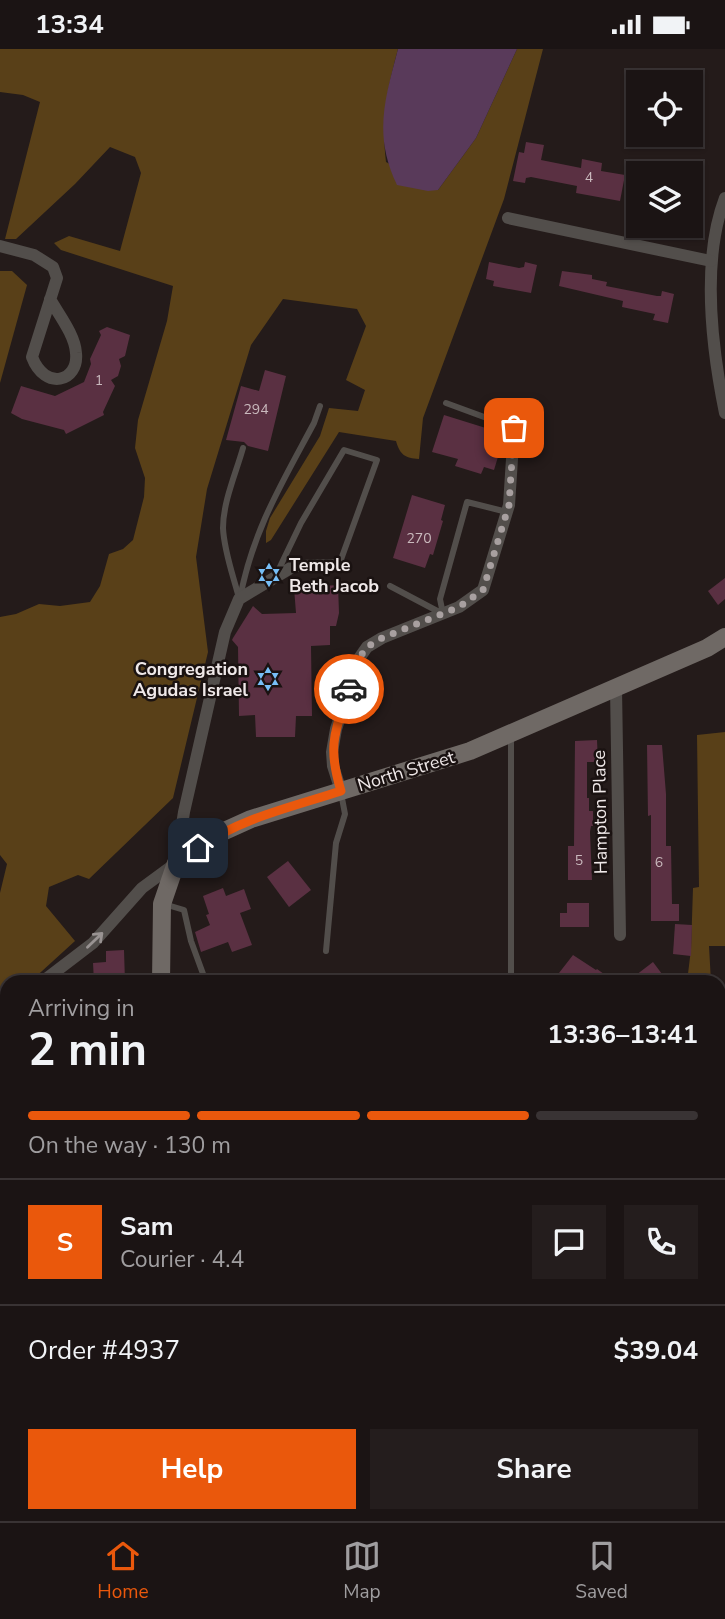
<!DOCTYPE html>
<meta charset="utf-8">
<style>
:root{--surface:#1b1414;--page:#241d1d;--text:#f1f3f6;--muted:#a09ea0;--line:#393334;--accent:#ea580c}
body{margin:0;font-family:"Nunito Sans",sans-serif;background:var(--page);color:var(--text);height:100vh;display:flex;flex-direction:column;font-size:26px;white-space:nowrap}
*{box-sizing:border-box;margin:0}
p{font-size:23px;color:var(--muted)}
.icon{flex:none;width:38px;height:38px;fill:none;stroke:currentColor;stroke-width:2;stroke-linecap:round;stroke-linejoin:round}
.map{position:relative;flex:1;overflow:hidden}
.sheet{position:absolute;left:0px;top:926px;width:726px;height:548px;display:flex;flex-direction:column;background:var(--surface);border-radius:21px 21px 0 0;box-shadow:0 2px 5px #0004,0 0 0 2px var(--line)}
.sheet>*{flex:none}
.fabs{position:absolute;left:626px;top:21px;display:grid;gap:14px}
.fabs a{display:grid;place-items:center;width:77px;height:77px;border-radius:0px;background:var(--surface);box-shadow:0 2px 5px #0004,0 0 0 2px var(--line);font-size:35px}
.pin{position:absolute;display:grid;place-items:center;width:60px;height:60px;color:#fff;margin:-30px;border-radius:14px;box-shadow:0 4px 10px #0006}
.courier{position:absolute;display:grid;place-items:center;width:70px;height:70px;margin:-35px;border:5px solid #ea580c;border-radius:50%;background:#fff;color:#222;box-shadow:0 2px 9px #0007}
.headline em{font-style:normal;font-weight:700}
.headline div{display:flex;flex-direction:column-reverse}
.headline{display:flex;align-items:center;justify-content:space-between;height:119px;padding:0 28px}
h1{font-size:46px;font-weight:700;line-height:52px}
.bar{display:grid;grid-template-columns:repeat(4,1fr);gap:10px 7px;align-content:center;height:84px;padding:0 28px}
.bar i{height:9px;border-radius:5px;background:var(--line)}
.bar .selected{background:var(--accent)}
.bar p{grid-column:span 4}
.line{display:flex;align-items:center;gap:18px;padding:0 28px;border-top:2px solid var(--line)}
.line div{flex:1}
.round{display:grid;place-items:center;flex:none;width:74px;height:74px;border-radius:0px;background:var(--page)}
.button{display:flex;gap:14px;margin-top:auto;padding:14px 28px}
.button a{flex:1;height:80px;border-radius:0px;background:var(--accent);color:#fff;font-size:28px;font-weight:700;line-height:80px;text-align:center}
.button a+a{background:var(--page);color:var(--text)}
.status{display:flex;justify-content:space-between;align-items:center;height:49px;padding:0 35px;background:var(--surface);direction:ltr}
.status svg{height:19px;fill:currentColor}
.dock{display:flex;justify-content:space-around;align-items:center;height:98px;border-top:2px solid var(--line);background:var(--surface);font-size:19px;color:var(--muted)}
.dock a{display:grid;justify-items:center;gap:4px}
.dock .selected{color:var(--accent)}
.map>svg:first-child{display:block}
.forest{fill:#594018}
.water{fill:#593a5a}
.building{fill:#5a3042}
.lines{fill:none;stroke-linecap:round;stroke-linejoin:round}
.lane{stroke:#524e4b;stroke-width:6}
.street{stroke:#524e4b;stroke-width:12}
.secondary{stroke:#6f6965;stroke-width:18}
.oneway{stroke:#999392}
.done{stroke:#a8a0a0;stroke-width:7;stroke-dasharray:0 12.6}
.route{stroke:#ea580c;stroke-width:9}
.labels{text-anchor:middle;stroke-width:5;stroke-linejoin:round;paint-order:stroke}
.number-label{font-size:14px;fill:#cababe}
.poi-label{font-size:18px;font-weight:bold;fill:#efe8e8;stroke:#1a1211;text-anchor:start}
.street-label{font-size:18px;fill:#efe8e8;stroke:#1a1211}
</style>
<div class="status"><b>13:34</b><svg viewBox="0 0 49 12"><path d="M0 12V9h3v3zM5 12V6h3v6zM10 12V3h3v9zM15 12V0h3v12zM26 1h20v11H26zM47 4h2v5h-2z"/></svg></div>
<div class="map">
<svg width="725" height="1472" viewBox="0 0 725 1472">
<rect width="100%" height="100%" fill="#241b1a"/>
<!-- forest -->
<g class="forest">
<path d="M 0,0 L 398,0 C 387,41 381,70 386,113 L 438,141 L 476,89 L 517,0 L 543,0 L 504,150 L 423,369 L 419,410 C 405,409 400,406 396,392 L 339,383 L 271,491 L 266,494 L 266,482 L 270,469 L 320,387 L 329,359 L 358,362 L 365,341 L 346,331 L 366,277 L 357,260 L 283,250 L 251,296 L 207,440 L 196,508 L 208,603 L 173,749 L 89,830 L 78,826 L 49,838 L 46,857 L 75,892 L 30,933 L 7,933 L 7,942 L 0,945 L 0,844 L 7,815 L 0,806 L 0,568 L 16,565 L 39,555 L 60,557 L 90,553 L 100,537 L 109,505 L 123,500 L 133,491 L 144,448 L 145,429 L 135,399 L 138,371 L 167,272 L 173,237 L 61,201 L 54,194 L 69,187 L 120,202 L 141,124 L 135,108 L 110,98 L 75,135 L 16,190 L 5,190 L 40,53 L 23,46 L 0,43 Z"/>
<path d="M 0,222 L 12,222 L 27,236 L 0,334 Z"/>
<path d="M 725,683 L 725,897 L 709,897 L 711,933 L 687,933 L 691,900 L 693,839 L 699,838 L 697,686 Z"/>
</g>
<!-- water -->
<path class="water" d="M 398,0 L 517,0 L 476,89 L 438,141 L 428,142 L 397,136 C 373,86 385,50 398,0 Z"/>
<!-- building -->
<g class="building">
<path d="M 526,93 L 544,96 L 541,111 L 581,119 L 582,110 L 602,114 L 601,122 L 625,126 L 620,152 L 576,144 L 577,137 L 531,128 L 526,129 L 525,134 L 513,132 L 519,103 L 524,104 Z"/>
<path d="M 489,213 L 519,219 L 524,218 L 525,213 L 537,216 L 531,244 L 493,237 L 494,232 L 486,230 Z"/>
<path d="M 562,222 L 592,226 L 592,230 L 607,233 L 606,237 L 657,247 L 661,247 L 662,242 L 674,245 L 668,274 L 653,271 L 655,265 L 622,258 L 623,252 L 559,237 Z"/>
<path d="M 107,278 L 130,286 L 125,307 L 119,310 L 121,317 L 118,327 L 111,331 L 115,337 L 103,363 L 104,366 L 66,385 L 64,381 L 22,370 L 11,364 L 21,337 L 55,347 L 84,333 L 91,315 L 90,310 L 101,286 L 99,282 Z"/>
<path d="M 265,321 L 286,327 L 268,402 L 248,397 L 244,393 L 226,391 L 241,337 L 259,342 Z"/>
<path d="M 444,366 L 505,385 L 494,421 L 484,418 L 481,425 L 455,417 L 458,410 L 432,403 Z"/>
<path d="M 412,446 L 445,456 L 441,471 L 443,472 L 433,506 L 430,505 L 425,519 L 393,509 Z"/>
<path d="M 725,529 L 725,550 L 718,556 L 708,542 Z"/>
<path d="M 338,536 L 339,564 L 336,577 L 330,577 L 330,596 L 311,597 L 312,667 L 296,667 L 295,688 L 256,688 L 255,666 L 239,667 L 238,598 L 232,591 L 233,589 L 253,557 L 262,565 L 296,564 L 294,539 Z"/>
<path d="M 597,691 L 598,713 L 587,713 L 587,749 L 589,749 L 589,762 L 593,762 L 593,777 L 591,777 L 590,783 L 592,831 L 568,831 L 568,797 L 574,797 L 575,692 Z"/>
<path d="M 647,696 L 662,696 L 666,745 L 666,797 L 671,797 L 672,855 L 679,855 L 679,872 L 651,872 L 651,766 L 648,767 Z"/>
<path d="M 288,812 L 311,841 L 289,858 L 267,828 Z"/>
<path d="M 223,839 L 226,847 L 244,840 L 251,860 L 240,864 L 252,896 L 232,903 L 228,893 L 201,903 L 195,883 L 210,876 L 206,866 L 209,865 L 203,847 Z"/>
<path d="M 567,854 L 589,854 L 589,878 L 560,878 L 560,864 L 567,864 Z"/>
<path d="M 675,875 L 692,876 L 691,907 L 673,905 Z"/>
<path d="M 124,901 L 125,933 L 94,933 L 93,914 L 106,913 L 106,902 Z"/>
<path d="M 573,906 L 596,921 L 597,920 L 615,933 L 570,933 L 559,924 Z"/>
<path d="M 653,913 L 668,933 L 627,933 Z"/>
</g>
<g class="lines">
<!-- lane -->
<g class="lane">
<path d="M 446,354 L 514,379"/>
<path d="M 277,524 L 301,474 L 344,401 L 377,411 L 339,516"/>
<path d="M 390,537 L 443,565 L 440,550 L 467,453 L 507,463"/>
<path d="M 239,549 C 233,526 224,502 223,479 C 223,453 236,424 243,399"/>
<path d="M 240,549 C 253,481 282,434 314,374 L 320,357"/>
<path d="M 511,686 L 511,933"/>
<path d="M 164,855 L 184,861 L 191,892 L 206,933"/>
<path d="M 326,902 L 336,794 L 345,765 L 341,744"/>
<path d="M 719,972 L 725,972"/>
<path d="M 4,1066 L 7,1066"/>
<path d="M 0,1248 L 7,1231"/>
<path d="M 374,1472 L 377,1466"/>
</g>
<!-- street -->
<g class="street">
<path d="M 725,149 C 701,212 712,300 725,364"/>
<path d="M 508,169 L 711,212"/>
<path d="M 0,197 L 34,206 L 53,218 L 57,229 L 32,308 C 45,342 79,333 76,304 C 75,286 59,266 50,250"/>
<path d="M 616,639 L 620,886"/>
<path d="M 341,742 L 333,717 L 332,703 L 336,680 L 360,608 L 367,598 L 382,589 L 459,558 L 483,541 L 509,456 L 514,379"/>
<path d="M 42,933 L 93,894 L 142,839 L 176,814 L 184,763 L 225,583 L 239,550 L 294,517 L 342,516"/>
<path d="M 0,953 L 7,951"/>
</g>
<!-- secondary -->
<g class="secondary">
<path d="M 161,933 L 162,855 L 176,814 L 220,784 L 251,770 L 470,702 L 707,599 L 725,588"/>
<path d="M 0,1209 L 7,1213"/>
<path d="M 354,1466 L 358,1472"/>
<path d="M 155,1472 L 155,1466"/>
</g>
</g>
<!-- one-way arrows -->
<defs><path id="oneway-shaft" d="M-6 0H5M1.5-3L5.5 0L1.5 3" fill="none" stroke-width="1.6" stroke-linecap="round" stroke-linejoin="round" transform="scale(1.75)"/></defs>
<use class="oneway" href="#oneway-shaft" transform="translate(95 891) rotate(-44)"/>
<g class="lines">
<!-- done -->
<path class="done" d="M 349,640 L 360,608 L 367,598 L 382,589 L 459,558 L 483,541 L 509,456 L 514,379"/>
<!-- route -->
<path class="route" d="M 198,799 C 241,769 292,758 341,742 C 327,696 335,683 349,640"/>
</g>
<!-- icons -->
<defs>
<g id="synagogue-bare" transform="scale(1.89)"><path d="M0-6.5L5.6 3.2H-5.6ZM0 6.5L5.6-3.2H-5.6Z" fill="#77bff7" stroke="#1a1211" stroke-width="2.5" paint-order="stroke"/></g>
</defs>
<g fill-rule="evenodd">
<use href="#synagogue-bare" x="269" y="526"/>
<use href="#synagogue-bare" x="268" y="630"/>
</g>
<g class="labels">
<!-- number labels -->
<g class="number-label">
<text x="589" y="133">4</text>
<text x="99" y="336">1</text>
<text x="256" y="365">294</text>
<text x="419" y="494">270</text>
<text x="579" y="816">5</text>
<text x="659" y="818">6</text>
</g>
<!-- poi labels -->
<g class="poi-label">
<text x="289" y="522">Temple<tspan x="289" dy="21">Beth Jacob</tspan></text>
<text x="248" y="626" text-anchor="end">Congregation<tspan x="248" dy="21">Agudas Israel</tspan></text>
</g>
<!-- street labels -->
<g class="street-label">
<text transform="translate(406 722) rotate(-17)" y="6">North Street</text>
<text transform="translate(600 763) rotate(-91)" y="6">Hampton Place</text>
</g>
</g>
</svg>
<div class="fabs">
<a><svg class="icon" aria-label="locate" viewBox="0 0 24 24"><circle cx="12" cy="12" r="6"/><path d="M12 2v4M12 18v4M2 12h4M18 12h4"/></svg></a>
<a><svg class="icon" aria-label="layers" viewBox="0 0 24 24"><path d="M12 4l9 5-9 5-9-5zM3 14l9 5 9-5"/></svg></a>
</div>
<div class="pin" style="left:514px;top:379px;background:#ea580c"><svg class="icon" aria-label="bag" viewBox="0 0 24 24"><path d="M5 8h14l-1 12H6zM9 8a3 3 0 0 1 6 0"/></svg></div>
<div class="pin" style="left:198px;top:799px;background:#1f2937"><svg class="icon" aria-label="home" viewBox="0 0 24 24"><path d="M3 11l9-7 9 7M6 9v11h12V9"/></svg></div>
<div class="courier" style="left:349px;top:640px"><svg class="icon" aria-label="car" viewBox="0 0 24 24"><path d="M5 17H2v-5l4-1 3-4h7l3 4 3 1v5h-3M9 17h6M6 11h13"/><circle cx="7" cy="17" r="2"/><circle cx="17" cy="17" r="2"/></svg></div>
<section class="sheet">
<div class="headline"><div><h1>2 min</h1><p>Arriving in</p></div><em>13:36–13:41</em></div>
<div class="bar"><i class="selected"></i><i class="selected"></i><i class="selected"></i><i></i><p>On the way · 130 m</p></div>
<div class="line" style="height:126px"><b class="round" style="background:var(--accent);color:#fff">S</b><div><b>Sam</b><p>Courier · 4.4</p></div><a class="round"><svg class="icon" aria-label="chat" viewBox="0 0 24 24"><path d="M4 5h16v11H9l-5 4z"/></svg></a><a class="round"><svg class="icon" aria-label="phone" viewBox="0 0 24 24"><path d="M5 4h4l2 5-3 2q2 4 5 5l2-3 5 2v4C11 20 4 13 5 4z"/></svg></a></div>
<div class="line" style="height:91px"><div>Order #4937</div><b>$39.04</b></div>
<div class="button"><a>Help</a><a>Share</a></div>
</section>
</div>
<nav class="dock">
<a class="selected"><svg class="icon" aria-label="home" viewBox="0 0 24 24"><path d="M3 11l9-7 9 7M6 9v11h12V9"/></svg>Home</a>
<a><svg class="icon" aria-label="map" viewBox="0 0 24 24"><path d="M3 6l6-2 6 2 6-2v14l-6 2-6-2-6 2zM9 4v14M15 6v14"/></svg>Map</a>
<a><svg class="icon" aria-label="saved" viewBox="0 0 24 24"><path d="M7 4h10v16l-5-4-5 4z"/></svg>Saved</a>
</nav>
